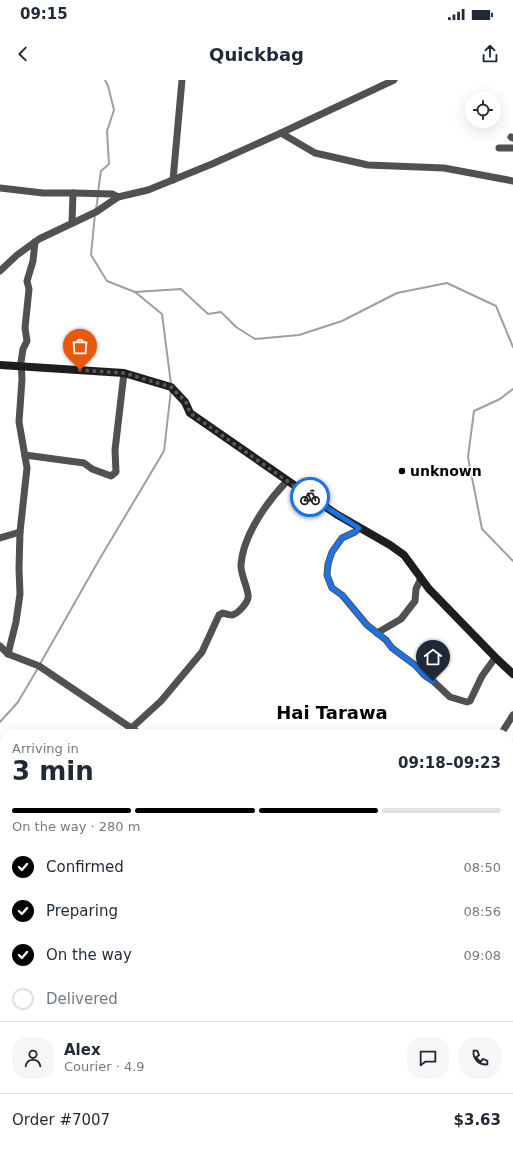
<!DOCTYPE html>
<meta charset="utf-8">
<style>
:root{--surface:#fff;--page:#f6f6f7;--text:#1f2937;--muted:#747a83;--line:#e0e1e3;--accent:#000}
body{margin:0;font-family:"DejaVu Sans",sans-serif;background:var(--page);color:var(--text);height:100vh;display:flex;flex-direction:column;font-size:15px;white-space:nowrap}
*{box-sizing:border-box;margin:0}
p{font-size:13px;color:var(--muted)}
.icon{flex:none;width:22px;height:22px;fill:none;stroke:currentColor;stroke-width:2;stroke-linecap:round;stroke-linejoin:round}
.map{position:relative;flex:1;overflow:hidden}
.sheet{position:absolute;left:0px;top:649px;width:513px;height:424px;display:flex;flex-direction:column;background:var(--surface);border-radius:16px 16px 0 0;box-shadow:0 4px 16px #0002}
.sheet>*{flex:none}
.controls{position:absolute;left:465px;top:12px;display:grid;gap:8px}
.controls a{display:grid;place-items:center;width:36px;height:36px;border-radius:50%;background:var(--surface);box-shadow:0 4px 16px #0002;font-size:20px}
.pin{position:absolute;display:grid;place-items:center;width:34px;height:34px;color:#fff;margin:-41px -17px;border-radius:50% 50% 50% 0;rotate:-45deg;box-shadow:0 0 4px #0007}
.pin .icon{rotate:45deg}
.courier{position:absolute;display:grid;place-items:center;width:40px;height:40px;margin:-20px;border:3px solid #1a73e8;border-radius:50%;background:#fff;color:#222;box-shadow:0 1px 5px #0007}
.head em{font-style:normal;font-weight:700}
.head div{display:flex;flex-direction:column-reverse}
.head{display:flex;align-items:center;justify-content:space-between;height:68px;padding:0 12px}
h1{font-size:26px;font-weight:700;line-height:30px}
.bar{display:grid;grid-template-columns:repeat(4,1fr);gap:6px 4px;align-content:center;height:48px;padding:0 12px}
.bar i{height:5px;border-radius:3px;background:var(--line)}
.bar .active{background:var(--accent)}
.bar p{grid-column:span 4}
.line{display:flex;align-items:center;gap:10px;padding:0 12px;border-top:1px solid var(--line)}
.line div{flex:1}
.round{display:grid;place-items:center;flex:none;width:42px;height:42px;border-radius:16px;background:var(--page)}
ol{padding:0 12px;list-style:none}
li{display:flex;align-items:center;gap:12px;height:44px}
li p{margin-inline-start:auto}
li .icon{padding:4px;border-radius:50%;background:var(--accent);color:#fff;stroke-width:4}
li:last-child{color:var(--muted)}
li i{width:22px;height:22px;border:2px solid var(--line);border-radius:50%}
.status{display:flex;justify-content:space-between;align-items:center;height:28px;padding:0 20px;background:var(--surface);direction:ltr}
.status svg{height:11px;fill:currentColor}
header{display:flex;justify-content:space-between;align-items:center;height:52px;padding:0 12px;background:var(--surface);font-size:18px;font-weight:700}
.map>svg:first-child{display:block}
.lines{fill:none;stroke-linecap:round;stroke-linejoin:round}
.stream{stroke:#9f9f9f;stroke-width:2}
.street{stroke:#515151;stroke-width:7}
.secondary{stroke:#1e1e1e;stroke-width:8}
.done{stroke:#595959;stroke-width:4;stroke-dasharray:0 7.2}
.route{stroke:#1a73e8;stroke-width:5}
.poi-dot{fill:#000;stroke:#fff;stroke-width:1.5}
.labels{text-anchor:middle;stroke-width:3;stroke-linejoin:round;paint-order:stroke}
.poi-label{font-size:14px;font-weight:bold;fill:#000;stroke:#fff;text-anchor:start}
.district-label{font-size:18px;font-weight:bold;fill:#000;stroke:#fff}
</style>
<div class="status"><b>09:15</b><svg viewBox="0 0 49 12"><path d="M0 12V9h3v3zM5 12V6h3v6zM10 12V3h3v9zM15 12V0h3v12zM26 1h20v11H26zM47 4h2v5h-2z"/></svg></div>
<header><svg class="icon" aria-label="back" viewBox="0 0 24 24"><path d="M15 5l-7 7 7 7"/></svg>Quickbag<svg class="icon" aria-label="share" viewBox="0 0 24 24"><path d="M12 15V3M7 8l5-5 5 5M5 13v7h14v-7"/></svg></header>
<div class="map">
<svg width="513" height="1073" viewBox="0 0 513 1073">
<rect width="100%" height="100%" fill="#fff"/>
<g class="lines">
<!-- stream -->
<g class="stream">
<path d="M 98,112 L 101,91 L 109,84 L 107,51 L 114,30 L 108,6 L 105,0"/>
<path d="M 96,129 L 98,116"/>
<path d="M 95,134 L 91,175 L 107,201 L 135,212 L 162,234 L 171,304"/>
<path d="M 135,212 L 181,209 L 208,234 L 221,232 L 236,247 L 255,259 L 299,255 L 342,241 L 397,213 L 447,203 L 496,226 L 513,267"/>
<path d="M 513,309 L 500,319 L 474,331 L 468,377 L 482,449 L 513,481"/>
<path d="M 40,584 L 99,480 L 164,371 L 171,310"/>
<path d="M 0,642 L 18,622 L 38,588"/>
</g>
<!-- street -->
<g class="street">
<path d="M 281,53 L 315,73 L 368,85 L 444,88 L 513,101"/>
<path d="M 511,57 L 513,58"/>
<path d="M 499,68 L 513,68"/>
<path d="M 173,100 L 182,0"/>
<path d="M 0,108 L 43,113 L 73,113 L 72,143"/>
<path d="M 73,113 L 112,114 L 118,117"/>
<path d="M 0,191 L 17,175 L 39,159 L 96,132 L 118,117 L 148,110 L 212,84 L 281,53 L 394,0"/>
<path d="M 25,375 L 84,383 L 92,389 L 111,396 L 116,392 L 115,370 L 124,293"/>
<path d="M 359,448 L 355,452 L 342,458 L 332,472 L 328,484 L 327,495 L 332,508 L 342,515 L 367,545 L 386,560 L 392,568 L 415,585 L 424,595 L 433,601 L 450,617 L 467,622 L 470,621 L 482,596 L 495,578"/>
<path d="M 0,458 L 20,452"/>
<path d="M 377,553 L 401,539 L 415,521 L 416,509 L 421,498"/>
<path d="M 0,566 L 8,574 L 39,586 L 140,654"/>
<path d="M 8,574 L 16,542 L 20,514 L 19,488 L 20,452 L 27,388 L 19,342 L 22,299 L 21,282 L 23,269 L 27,261 L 25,248 L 29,209 L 27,201 L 33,181 L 35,162"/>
<path d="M 125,654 L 161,621 L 202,572 L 219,535 L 223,533 C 226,534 229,535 232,535 C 238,534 247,523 248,518 C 250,512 240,494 241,485 C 243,455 267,422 287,401"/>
<path d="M 501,654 L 513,635"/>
<path d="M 508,705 L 513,709"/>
<path d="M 508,857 L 513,862"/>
<path d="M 0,975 L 5,972"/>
<path d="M 145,1068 L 148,1073"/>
</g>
<!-- secondary -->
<path class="secondary" d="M 0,285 L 124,293 L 171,307 L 185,322 L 190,333 L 336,434 L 390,465 L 404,475 L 429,509 L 497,579 L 513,594"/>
</g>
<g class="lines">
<!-- done -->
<path class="done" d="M 80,290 L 124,293 L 171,307 L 186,322 L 190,333 L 310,417"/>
<!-- route -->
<path class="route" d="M 310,417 L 359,448 L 355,452 L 342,458 L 332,472 L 328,484 L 327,495 L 332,508 L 342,515 L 367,545 L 386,560 L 392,568 L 415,585 L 424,595 L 433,601"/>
</g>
<!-- markers -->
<circle class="poi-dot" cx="402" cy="391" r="4"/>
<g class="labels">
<!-- poi labels -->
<g class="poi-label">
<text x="410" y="396">unknown</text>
</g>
<!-- district labels -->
<g class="district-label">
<text x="332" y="639">Hai Tarawa</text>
</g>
</g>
</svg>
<div class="controls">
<a><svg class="icon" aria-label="locate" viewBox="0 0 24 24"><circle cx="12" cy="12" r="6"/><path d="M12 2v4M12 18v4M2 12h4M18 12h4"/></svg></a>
</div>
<div class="pin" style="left:80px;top:290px;background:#ea580c"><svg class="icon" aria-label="bag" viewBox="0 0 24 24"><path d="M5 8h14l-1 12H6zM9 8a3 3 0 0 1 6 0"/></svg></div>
<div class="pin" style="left:433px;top:601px;background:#1f2937"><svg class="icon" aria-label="home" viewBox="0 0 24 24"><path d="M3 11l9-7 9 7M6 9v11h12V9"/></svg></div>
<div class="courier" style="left:310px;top:417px"><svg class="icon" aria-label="bike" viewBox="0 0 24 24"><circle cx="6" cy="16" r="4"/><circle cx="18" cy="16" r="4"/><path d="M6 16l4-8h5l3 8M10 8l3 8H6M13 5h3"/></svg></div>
<section class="sheet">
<div class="head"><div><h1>3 min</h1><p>Arriving in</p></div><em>09:18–09:23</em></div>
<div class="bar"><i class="active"></i><i class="active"></i><i class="active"></i><i></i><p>On the way · 280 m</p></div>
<ol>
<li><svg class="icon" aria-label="check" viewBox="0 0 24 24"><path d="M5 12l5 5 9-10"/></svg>Confirmed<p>08:50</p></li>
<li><svg class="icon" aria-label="check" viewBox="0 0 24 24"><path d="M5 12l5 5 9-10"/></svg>Preparing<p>08:56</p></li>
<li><svg class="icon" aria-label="check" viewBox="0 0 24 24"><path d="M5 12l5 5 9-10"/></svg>On the way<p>09:08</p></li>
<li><i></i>Delivered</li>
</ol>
<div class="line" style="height:72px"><a class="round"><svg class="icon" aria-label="person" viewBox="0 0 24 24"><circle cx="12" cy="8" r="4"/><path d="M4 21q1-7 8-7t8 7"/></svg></a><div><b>Alex</b><p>Courier · 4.9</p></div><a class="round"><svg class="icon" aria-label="chat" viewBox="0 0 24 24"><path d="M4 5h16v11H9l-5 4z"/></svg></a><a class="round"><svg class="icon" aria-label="phone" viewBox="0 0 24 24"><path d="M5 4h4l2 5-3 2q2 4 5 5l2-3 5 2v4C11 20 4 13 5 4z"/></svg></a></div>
<div class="line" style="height:52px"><div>Order #7007</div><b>$3.63</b></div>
</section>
</div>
